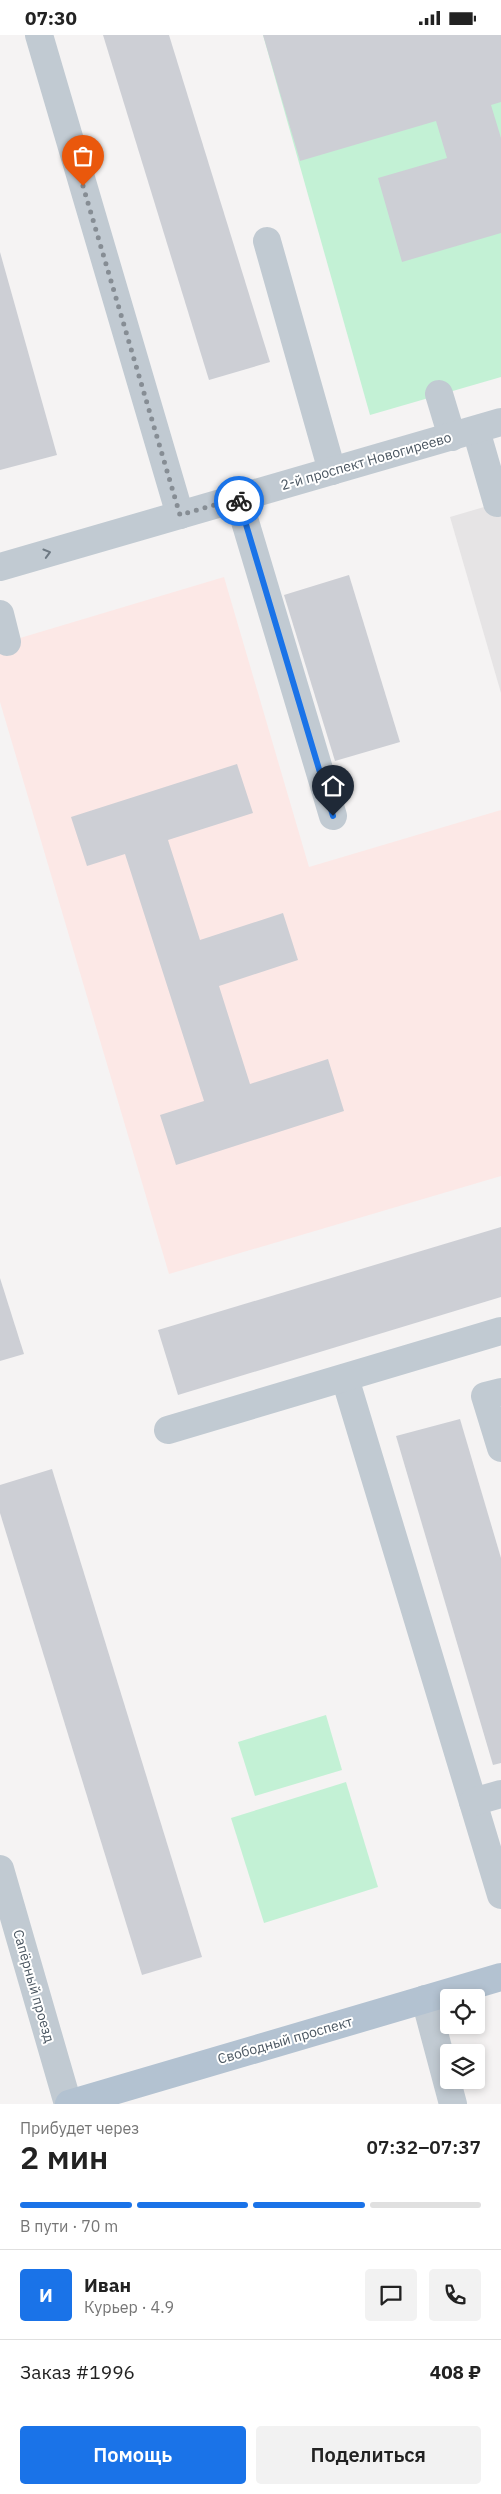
<!DOCTYPE html>
<html lang="ru">
<meta charset="utf-8">
<style>
:root{--surface:#fff;--page:#f2f2f2;--text:#222;--muted:#767676;--line:#e0e0e0;--accent:#1a73e8}
body{margin:0;font-family:"IBM Plex Sans",sans-serif;background:var(--page);color:var(--text);height:100vh;display:flex;flex-direction:column;font-size:19px;white-space:nowrap}
*{box-sizing:border-box;margin:0}
p{font-size:16px;color:var(--muted)}
.icon{flex:none;width:28px;height:28px;fill:none;stroke:currentColor;stroke-width:2;stroke-linecap:round;stroke-linejoin:round}
.map{position:relative;height:2069px;overflow:hidden}
.drawer{display:flex;flex-direction:column;background:var(--surface);flex:1}
.drawer>*{flex:none}
.fabs{position:absolute;left:440px;top:1954px;display:grid;gap:10px}
.fabs a{display:grid;place-items:center;width:45px;height:45px;border-radius:5px;background:var(--surface);box-shadow:0 2px 8px #0003;font-size:25px}
.pin{position:absolute;display:grid;place-items:center;width:42px;height:42px;color:#fff;margin:-51px -21px;border-radius:50% 50% 50% 0;rotate:-45deg;box-shadow:0 0 5px #0007}
.pin .icon{rotate:45deg}
.courier{position:absolute;display:grid;place-items:center;width:50px;height:50px;margin:-25px;border:4px solid #1a73e8;border-radius:50%;background:#fff;color:#222;box-shadow:0 1px 6px #0007}
.head em{font-style:normal;font-weight:600}
.head div{display:flex;flex-direction:column-reverse}
.head{display:flex;align-items:center;justify-content:space-between;height:85px;padding:0 20px}
h1{font-size:32px;font-weight:600;line-height:38px}
.bar{display:grid;grid-template-columns:repeat(4,1fr);gap:8px 5px;align-content:center;height:60px;padding:0 20px}
.bar i{height:6px;border-radius:4px;background:var(--line)}
.bar .current{background:var(--accent)}
.bar p{grid-column:span 4}
.line{display:flex;align-items:center;gap:12px;padding:0 20px;border-top:1px solid var(--line)}
.line div{flex:1}
.round{display:grid;place-items:center;flex:none;width:52px;height:52px;border-radius:5px;background:var(--page)}
.primary-button{display:flex;gap:10px;margin-top:auto;padding:10px 20px}
.primary-button a{flex:1;height:58px;border-radius:5px;background:var(--accent);color:#fff;font-size:20px;font-weight:600;line-height:58px;text-align:center}
.primary-button a+a{background:var(--page);color:var(--text)}
.status{display:flex;justify-content:space-between;align-items:center;height:35px;padding:0 25px;background:var(--surface);direction:ltr}
.status svg{height:14px;fill:currentColor}
.map>svg:first-child{display:block}
.education{fill:#e6e4e5}
.medical{fill:#fce8e6}
.green{fill:#c3f1d5}
.building{fill:#cdcfd5}
.lines{fill:none;stroke-linecap:round;stroke-linejoin:round}
.minor{stroke:#c1cad2;stroke-width:28}
.major{stroke:#b3c2d1;stroke-width:28}
.oneway{stroke:#6e7983}
.done{stroke:#868d94;stroke-width:5;stroke-dasharray:0 9}
.route{stroke:#1a73e8;stroke-width:6}
.labels{text-anchor:middle;stroke-width:4;stroke-linejoin:round;paint-order:stroke}
.street-label{font-size:14px;fill:#4a5661;stroke:#fff}
</style>
<div class="status"><b>07:30</b><svg viewBox="0 0 49 12"><path d="M0 12V9h3v3zM5 12V6h3v6zM10 12V3h3v9zM15 12V0h3v12zM26 1h20v11H26zM47 4h2v5h-2z"/></svg></div>
<div class="map">
<svg width="501" height="2069" viewBox="0 0 501 2069">
<rect width="100%" height="100%" fill="#f5f3f3"/>
<!-- education -->
<path class="education" d="M 501,467 L 501,658 L 450,482 Z"/>
<!-- medical -->
<path class="medical" d="M 224,542 L 309,832 L 501,775 L 501,1141 L 169,1239 L 0,667 L 0,609 Z"/>
<!-- green -->
<g class="green">
<path d="M 263,0 L 501,0 L 501,342 L 370,380 Z"/>
<path d="M 326,1680 L 342,1735 L 255,1761 L 238,1707 Z"/>
<path d="M 346,1747 L 378,1852 L 264,1888 L 231,1783 Z"/>
</g>
<!-- building -->
<g class="building">
<path d="M 103,0 L 169,0 L 270,327 L 209,345 Z"/>
<path d="M 263,0 L 501,0 L 501,67 L 491,70 L 501,103 L 501,198 L 402,227 L 378,143 L 447,123 L 436,86 L 300,126 Z"/>
<path d="M 0,217 L 57,420 L 0,435 Z"/>
<path d="M 349,540 L 400,707 L 335,726 L 284,560 Z"/>
<path d="M 237,729 L 253,778 L 168,805 L 200,905 L 283,878 L 298,925 L 219,951 L 250,1049 L 328,1024 L 344,1076 L 176,1130 L 160,1080 L 204,1066 L 125,819 L 87,831 L 71,782 Z"/>
<path d="M 501,1192 L 501,1262 L 178,1360 L 158,1295 Z"/>
<path d="M 0,1243 L 24,1319 L 0,1326 Z"/>
<path d="M 460,1384 L 501,1523 L 501,1728 L 493,1730 L 396,1401 Z"/>
<path d="M 52,1434 L 202,1922 L 142,1940 L 0,1478 L 0,1450 Z"/>
</g>
<g class="lines">
<!-- minor -->
<g class="minor">
<path d="M 39,0 L 180,480"/>
<path d="M 267,206 L 332,436"/>
<path d="M 439,359 L 452,402"/>
<path d="M 476,395 L 497,468"/>
<path d="M 238,463 L 333,781"/>
<path d="M 0,532 L 501,387"/>
<path d="M 0,579 L 7,607"/>
<path d="M 345,1343 L 501,1860"/>
<path d="M 501,1357 L 485,1361 L 501,1413"/>
<path d="M 168,1395 L 501,1296"/>
<path d="M 473,1767 L 501,1759"/>
<path d="M 0,1834 L 68,2069"/>
<path d="M 425,1964 L 453,2069"/>
</g>
<!-- major -->
<path class="major" d="M 69,2069 L 501,1942"/>
</g>
<!-- one-way arrows -->
<defs><path id="oneway-chevron" d="M-2-3.5L2.5 0L-2 3.5" fill="none" stroke-width="1.6" stroke-linecap="round" stroke-linejoin="round" transform="scale(1.25)"/></defs>
<use class="oneway" href="#oneway-chevron" transform="translate(47 518) rotate(-16)"/>
<g class="lines">
<!-- done -->
<path class="done" d="M 83,151 L 180,480 L 238,463 L 239,466"/>
<!-- route -->
<path class="route" d="M 239,466 L 333,781"/>
</g>
<g class="labels">
<!-- street labels -->
<g class="street-label">
<text transform="translate(366 426) rotate(-16)" y="5">2-й проспект Новогиреево</text>
<text transform="translate(34 1951) rotate(74)" y="5">Сапёрный проезд</text>
<text transform="translate(285 2005) rotate(-16)" y="5">Свободный проспект</text>
</g>
</g>
</svg>
<div class="fabs">
<a><svg class="icon" aria-label="locate" viewBox="0 0 24 24"><circle cx="12" cy="12" r="6"/><path d="M12 2v4M12 18v4M2 12h4M18 12h4"/></svg></a>
<a><svg class="icon" aria-label="layers" viewBox="0 0 24 24"><path d="M12 4l9 5-9 5-9-5zM3 14l9 5 9-5"/></svg></a>
</div>
<div class="pin" style="left:83px;top:151px;background:#ea580c"><svg class="icon" aria-label="bag" viewBox="0 0 24 24"><path d="M5 8h14l-1 12H6zM9 8a3 3 0 0 1 6 0"/></svg></div>
<div class="pin" style="left:333px;top:781px;background:#1f2937"><svg class="icon" aria-label="home" viewBox="0 0 24 24"><path d="M3 11l9-7 9 7M6 9v11h12V9"/></svg></div>
<div class="courier" style="left:239px;top:466px"><svg class="icon" aria-label="bike" viewBox="0 0 24 24"><circle cx="6" cy="16" r="4"/><circle cx="18" cy="16" r="4"/><path d="M6 16l4-8h5l3 8M10 8l3 8H6M13 5h3"/></svg></div>
</div>
<section class="drawer">
<div class="head"><div><h1>2 мин</h1><p>Прибудет через</p></div><em>07:32–07:37</em></div>
<div class="bar"><i class="current"></i><i class="current"></i><i class="current"></i><i></i><p>В пути · 70 m</p></div>
<div class="line" style="height:90px"><b class="round" style="background:var(--accent);color:#fff">И</b><div><b>Иван</b><p>Курьер · 4.9</p></div><a class="round"><svg class="icon" aria-label="chat" viewBox="0 0 24 24"><path d="M4 5h16v11H9l-5 4z"/></svg></a><a class="round"><svg class="icon" aria-label="phone" viewBox="0 0 24 24"><path d="M5 4h4l2 5-3 2q2 4 5 5l2-3 5 2v4C11 20 4 13 5 4z"/></svg></a></div>
<div class="line" style="height:65px"><div>Заказ #1996</div><b>408 ₽</b></div>
<div class="primary-button"><a>Помощь</a><a>Поделиться</a></div>
</section>
